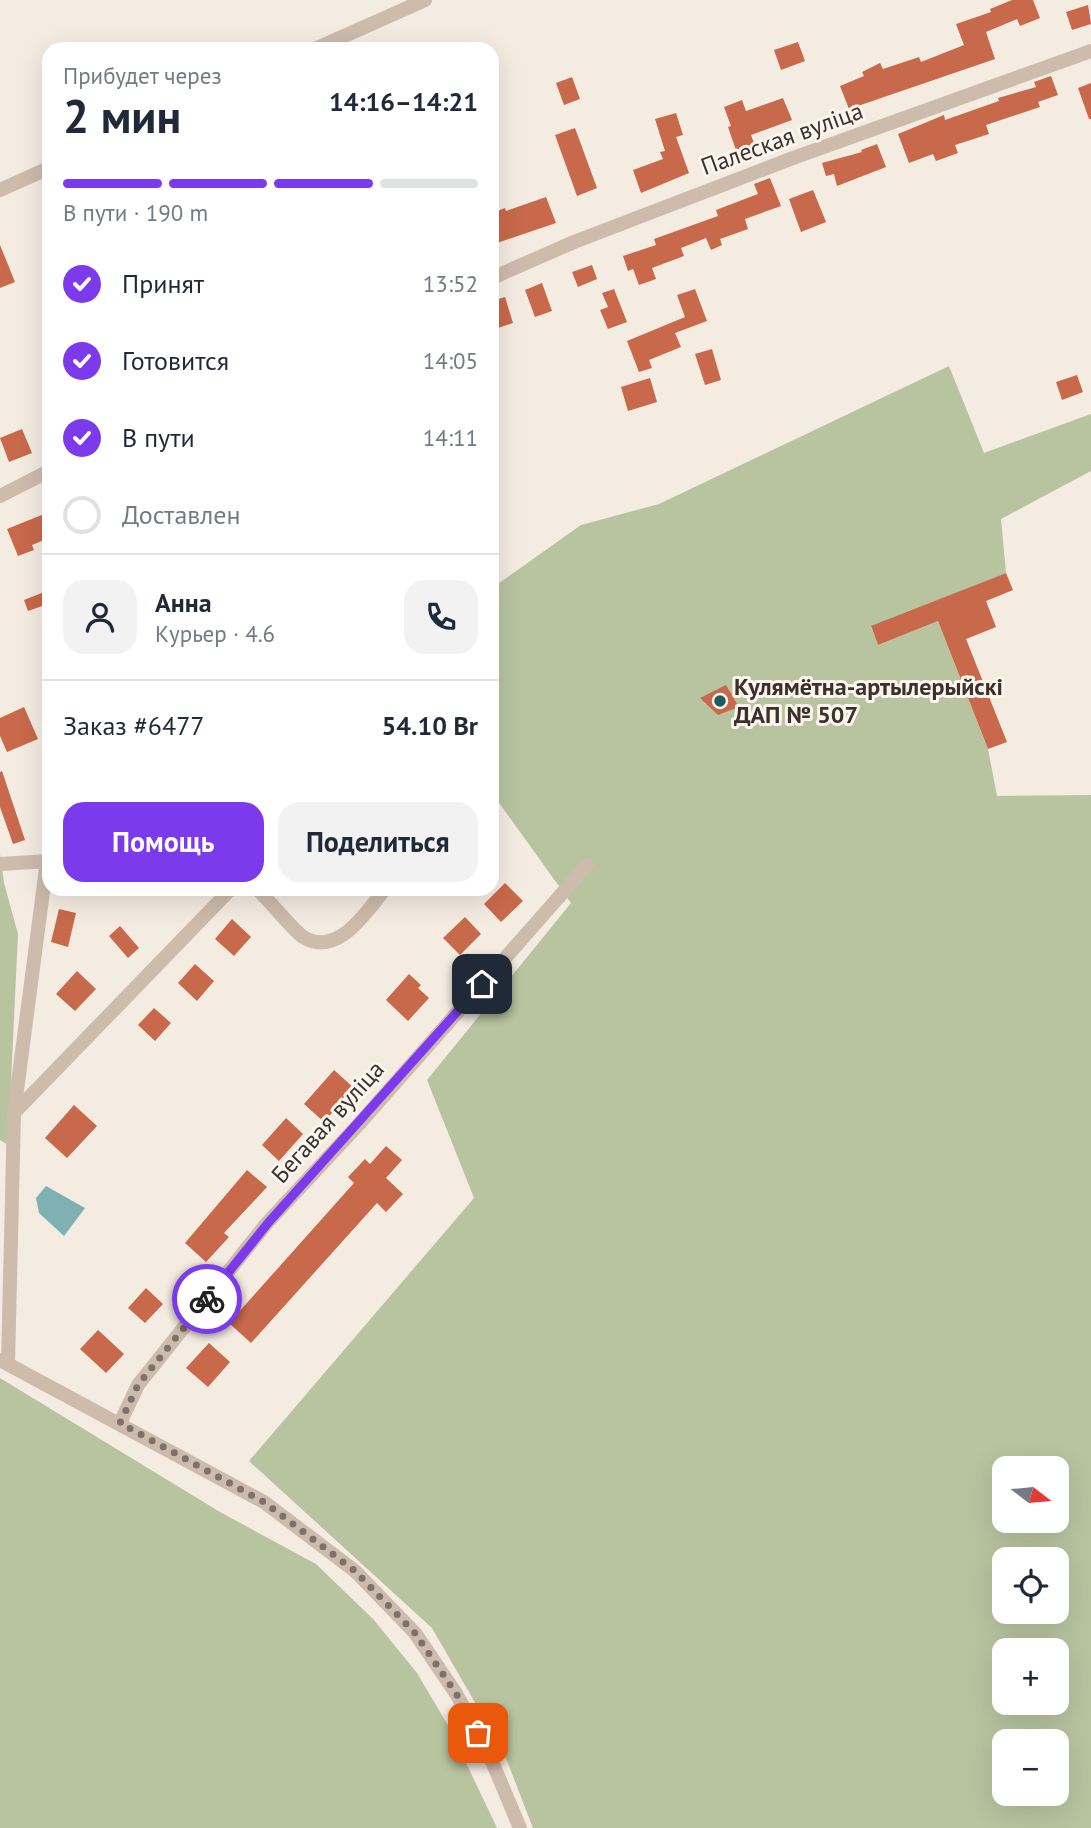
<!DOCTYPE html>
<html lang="ru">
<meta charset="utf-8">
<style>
:root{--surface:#fff;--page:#f2f2f3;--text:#1f2937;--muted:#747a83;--line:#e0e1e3;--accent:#7c3aed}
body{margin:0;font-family:"PT Sans",sans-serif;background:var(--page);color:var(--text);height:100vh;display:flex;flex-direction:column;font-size:26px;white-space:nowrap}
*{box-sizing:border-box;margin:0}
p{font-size:23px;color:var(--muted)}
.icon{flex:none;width:38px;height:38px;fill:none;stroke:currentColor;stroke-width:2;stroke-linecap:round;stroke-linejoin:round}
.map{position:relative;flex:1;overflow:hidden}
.details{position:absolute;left:42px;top:42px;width:457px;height:854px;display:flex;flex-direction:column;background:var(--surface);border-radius:21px;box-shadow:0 7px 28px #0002}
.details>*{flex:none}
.needle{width:46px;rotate:106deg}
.fabs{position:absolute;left:992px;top:1456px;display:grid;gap:14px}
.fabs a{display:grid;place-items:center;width:77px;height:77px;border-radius:14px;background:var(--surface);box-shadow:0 7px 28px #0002;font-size:35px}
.pin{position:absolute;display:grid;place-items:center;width:60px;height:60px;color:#fff;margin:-30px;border-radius:14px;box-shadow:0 4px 10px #0006}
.courier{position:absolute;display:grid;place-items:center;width:70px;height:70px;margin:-35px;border:5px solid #7c3aed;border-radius:50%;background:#fff;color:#222;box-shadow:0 2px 9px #0007}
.overview em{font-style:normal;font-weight:600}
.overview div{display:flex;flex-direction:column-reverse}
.overview{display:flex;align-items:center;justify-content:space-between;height:119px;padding:0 21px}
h1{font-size:46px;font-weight:600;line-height:52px}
.bar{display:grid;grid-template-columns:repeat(4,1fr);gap:10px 7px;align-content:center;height:84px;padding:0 21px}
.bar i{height:9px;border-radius:5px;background:var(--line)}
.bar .on{background:var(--accent)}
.bar p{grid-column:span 4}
.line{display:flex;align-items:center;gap:18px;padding:0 21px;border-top:2px solid var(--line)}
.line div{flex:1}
.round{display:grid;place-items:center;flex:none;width:74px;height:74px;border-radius:21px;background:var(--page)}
ol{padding:0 21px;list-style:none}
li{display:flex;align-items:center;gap:21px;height:77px}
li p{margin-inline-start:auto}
li .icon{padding:7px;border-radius:50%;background:var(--accent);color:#fff;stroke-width:4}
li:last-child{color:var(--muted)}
li i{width:38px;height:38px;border:4px solid var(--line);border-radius:50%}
.action{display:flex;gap:14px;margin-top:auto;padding:14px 21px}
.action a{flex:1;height:80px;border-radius:21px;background:var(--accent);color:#fff;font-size:28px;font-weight:600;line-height:80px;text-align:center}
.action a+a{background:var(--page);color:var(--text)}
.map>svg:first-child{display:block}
.green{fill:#b8c4a0;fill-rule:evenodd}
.water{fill:#7fb0b2}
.building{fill:#c8694b}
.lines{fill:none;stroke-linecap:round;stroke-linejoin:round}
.minor{stroke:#cdbbac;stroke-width:14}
.done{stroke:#7c716b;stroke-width:7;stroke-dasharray:0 12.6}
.route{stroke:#7c3aed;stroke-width:9}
.poi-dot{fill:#1f5a5e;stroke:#fbf5ee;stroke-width:2.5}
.labels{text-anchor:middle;stroke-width:6;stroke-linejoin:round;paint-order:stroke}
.street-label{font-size:24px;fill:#3b302b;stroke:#fbf5ee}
.poi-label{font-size:24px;font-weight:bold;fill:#3b302b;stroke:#fbf5ee;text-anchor:start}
</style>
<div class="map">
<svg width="1091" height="1828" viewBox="0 0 1091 1828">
<rect width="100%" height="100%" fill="#f4ebe1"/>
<!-- green -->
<g class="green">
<path d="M 949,366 L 984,453 L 1091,414 L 1091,471 L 1001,519 L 1006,573 L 871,627 L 878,645 L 938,621 L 988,749 L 997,796 L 1091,795 L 1091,1828 L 533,1828 L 504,1753 L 432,1628 L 249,1461 L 474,1198 L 427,1080 L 571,903 L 492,793 L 492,588 L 581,525 L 659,504 ZM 1004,1468 L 1057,1468 L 1057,1521 L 1004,1521 ZM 1004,1559 L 1057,1559 L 1057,1612 L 1004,1612 ZM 1004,1650 L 1057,1650 L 1057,1703 L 1004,1703 ZM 1004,1741 L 1057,1741 L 1057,1794 L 1004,1794 Z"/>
<path d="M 0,854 L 4,883 L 18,934 L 8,1145 L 0,1140 Z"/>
<path d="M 0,1378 L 220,1512 L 316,1564 L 373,1619 L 417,1673 L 449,1727 L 497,1828 L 0,1828 Z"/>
</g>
<!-- water -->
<path class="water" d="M 46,1186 L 85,1208 L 64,1236 L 39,1213 L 36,1198 Z"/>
<!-- building -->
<g class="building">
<path d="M 1012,0 L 1033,0 L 1040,18 L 1020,26 L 1017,19 L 986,32 L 995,59 L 849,109 L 840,86 L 864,76 L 862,72 L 880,63 L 883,69 L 919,57 L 921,62 L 964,45 L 956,24 L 991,12 L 990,9 Z"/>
<path d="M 1088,5 L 1091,24 L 1072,30 L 1066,12 Z"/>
<path d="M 798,42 L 805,61 L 781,70 L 774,50 Z"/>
<path d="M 1051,76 L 1058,95 L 1038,102 L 1040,107 L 986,125 L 989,134 L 955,145 L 958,153 L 936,161 L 933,154 L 909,163 L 898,134 L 944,115 L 945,120 L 999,101 L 998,98 L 1036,87 L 1034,82 Z"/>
<path d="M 572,77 L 580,99 L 564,105 L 556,83 Z"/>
<path d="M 1091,83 L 1091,119 L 1089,119 L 1078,88 Z"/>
<path d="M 783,98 L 792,120 L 751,135 L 755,146 L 737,153 L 728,127 L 731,126 L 724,107 L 742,100 L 746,111 Z"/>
<path d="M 676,113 L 683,135 L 676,137 L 689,173 L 641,193 L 633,170 L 663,159 L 660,152 L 665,151 L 655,119 Z"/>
<path d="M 575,128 L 597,188 L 577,196 L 555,135 Z"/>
<path d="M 877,144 L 886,167 L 837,186 L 834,174 L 826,176 L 822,163 L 862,152 L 861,150 Z"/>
<path d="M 770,178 L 781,206 L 745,219 L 748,229 L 720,239 L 722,245 L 711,250 L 706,238 L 681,248 L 684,256 L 652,268 L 656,279 L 639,285 L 633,269 L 628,271 L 623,256 L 656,245 L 654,239 L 718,216 L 716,210 L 758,194 L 754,184 Z"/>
<path d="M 813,190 L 826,222 L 801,232 L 789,199 Z"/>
<path d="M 546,197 L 556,223 L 497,243 L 492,229 L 492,213 L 505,208 L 506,211 Z"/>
<path d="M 0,245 L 15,282 L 0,288 Z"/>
<path d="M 592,265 L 597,279 L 578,287 L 572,272 Z"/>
<path d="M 542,283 L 552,311 L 535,317 L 525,290 Z"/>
<path d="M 614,289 L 627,322 L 608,329 L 600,310 L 608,307 L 602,293 Z"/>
<path d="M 695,289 L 707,321 L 675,333 L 681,347 L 649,360 L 652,368 L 639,372 L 627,341 L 685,317 L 677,295 Z"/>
<path d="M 505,297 L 513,323 L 492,330 L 492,301 Z"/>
<path d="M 712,349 L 721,380 L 705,385 L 695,354 Z"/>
<path d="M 1077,375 L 1083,392 L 1062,400 L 1056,382 Z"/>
<path d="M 650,378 L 657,402 L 628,411 L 621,387 Z"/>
<path d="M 22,429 L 32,453 L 9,462 L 0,438 Z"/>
<path d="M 49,512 L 49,538 L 32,545 L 34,550 L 18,556 L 7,529 Z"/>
<path d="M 1006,573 L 1013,590 L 986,601 L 996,627 L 966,639 L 1007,742 L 988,749 L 938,621 L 878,645 L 871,626 Z"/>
<path d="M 44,592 L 48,604 L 28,611 L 24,600 Z"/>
<path d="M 726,685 L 739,707 L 718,715 L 700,698 Z"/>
<path d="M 24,707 L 38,739 L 7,752 L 0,736 L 0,718 Z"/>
<path d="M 2,771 L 25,840 L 13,844 L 0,807 L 0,772 Z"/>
<path d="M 505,883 L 523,901 L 501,922 L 484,904 Z"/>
<path d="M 59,909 L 76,913 L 68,947 L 51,942 Z"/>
<path d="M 465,917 L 481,934 L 460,955 L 443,938 Z"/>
<path d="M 232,919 L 251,937 L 234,956 L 215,939 Z"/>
<path d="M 120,926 L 139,948 L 128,958 L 109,936 Z"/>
<path d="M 195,964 L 214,981 L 197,1001 L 178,983 Z"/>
<path d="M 77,971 L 96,989 L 75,1011 L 56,994 Z"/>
<path d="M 409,974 L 421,985 L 418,988 L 429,998 L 408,1021 L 386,1000 Z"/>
<path d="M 154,1008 L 171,1023 L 155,1041 L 138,1025 Z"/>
<path d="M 334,1070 L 354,1088 L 324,1122 L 304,1104 Z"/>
<path d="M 74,1105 L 97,1126 L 67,1158 L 45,1138 Z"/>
<path d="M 286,1118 L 303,1134 L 279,1161 L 262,1145 Z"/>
<path d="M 386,1146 L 402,1160 L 386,1178 L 403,1194 L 386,1212 L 377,1203 L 251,1343 L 229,1323 L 354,1183 L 348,1177 L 365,1159 L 370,1164 Z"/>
<path d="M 247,1170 L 267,1187 L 224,1233 L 229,1237 L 206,1262 L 185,1243 Z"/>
<path d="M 146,1288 L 163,1304 L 145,1323 L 128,1308 Z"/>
<path d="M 98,1330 L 124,1354 L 106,1373 L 80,1349 Z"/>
<path d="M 209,1343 L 230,1362 L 208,1387 L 186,1368 Z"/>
</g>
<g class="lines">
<!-- minor -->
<g class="minor">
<path d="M 315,49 L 425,0"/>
<path d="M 0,190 L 49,168"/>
<path d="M 492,278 L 574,242 L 793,158 L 1091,51"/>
<path d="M 0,496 L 49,471"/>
<path d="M 0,864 L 49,861"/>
<path d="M 257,889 C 269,900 292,929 303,937 C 338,958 366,912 385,889"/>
<path d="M 14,1113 L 229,891 L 233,889"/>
<path d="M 0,1360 L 264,1502 L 355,1571 L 415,1633 L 457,1695 L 488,1752 L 520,1828"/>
<path d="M 8,1364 L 14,1113 L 47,861"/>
<path d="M 120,1423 L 138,1385 L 267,1223 L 360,1123 L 587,865"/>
</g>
</g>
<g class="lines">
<!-- done -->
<path class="done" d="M 207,1299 L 138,1385 L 120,1423 L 264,1502 L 355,1571 L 415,1633 L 457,1695 L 478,1733"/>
<!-- route -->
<path class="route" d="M 207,1299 L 268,1223 L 482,984"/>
</g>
<!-- markers -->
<circle class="poi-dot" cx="720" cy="701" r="7"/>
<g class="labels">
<!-- street labels -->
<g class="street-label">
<text transform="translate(782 139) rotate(-20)" y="8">Палеская вуліца</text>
<text transform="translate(328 1122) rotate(-48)" y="8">Бегавая вуліца</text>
</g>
<!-- poi labels -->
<g class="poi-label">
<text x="734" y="695">Кулямётна-артылерыйскі<tspan x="734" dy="28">ДАП № 507</tspan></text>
</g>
</g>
</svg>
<div class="fabs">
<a><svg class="needle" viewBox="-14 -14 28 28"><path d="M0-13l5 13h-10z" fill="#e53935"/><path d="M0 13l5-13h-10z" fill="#747a83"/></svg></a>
<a><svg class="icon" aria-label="locate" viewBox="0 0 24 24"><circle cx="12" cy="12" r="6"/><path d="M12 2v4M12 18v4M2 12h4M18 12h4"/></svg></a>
<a>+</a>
<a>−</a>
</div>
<div class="pin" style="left:478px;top:1733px;background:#ea580c"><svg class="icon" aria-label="bag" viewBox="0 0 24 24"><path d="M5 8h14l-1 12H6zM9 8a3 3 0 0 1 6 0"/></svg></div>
<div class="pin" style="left:482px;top:984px;background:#1f2937"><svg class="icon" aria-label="home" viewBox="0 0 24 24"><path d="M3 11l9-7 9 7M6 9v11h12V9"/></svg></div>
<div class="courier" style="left:207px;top:1299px"><svg class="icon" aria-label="bike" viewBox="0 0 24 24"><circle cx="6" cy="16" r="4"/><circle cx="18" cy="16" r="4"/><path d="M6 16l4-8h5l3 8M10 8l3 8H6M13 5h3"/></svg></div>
<section class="details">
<div class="overview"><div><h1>2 мин</h1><p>Прибудет через</p></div><em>14:16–14:21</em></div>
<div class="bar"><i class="on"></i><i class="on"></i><i class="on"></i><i></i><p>В пути · 190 m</p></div>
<ol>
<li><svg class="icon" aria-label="check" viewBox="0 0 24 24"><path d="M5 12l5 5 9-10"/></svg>Принят<p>13:52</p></li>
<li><svg class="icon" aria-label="check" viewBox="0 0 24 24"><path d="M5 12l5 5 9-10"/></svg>Готовится<p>14:05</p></li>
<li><svg class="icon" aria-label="check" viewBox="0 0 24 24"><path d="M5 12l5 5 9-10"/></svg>В пути<p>14:11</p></li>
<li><i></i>Доставлен</li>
</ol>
<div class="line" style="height:126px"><a class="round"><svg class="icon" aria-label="person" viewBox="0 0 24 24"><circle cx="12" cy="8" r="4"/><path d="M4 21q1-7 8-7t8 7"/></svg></a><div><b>Анна</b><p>Курьер · 4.6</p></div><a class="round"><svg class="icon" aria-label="phone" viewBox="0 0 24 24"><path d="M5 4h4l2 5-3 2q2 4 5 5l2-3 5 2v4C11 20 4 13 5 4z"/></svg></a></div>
<div class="line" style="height:91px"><div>Заказ #6477</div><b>54.10 Br</b></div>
<div class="action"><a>Помощь</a><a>Поделиться</a></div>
</section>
</div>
